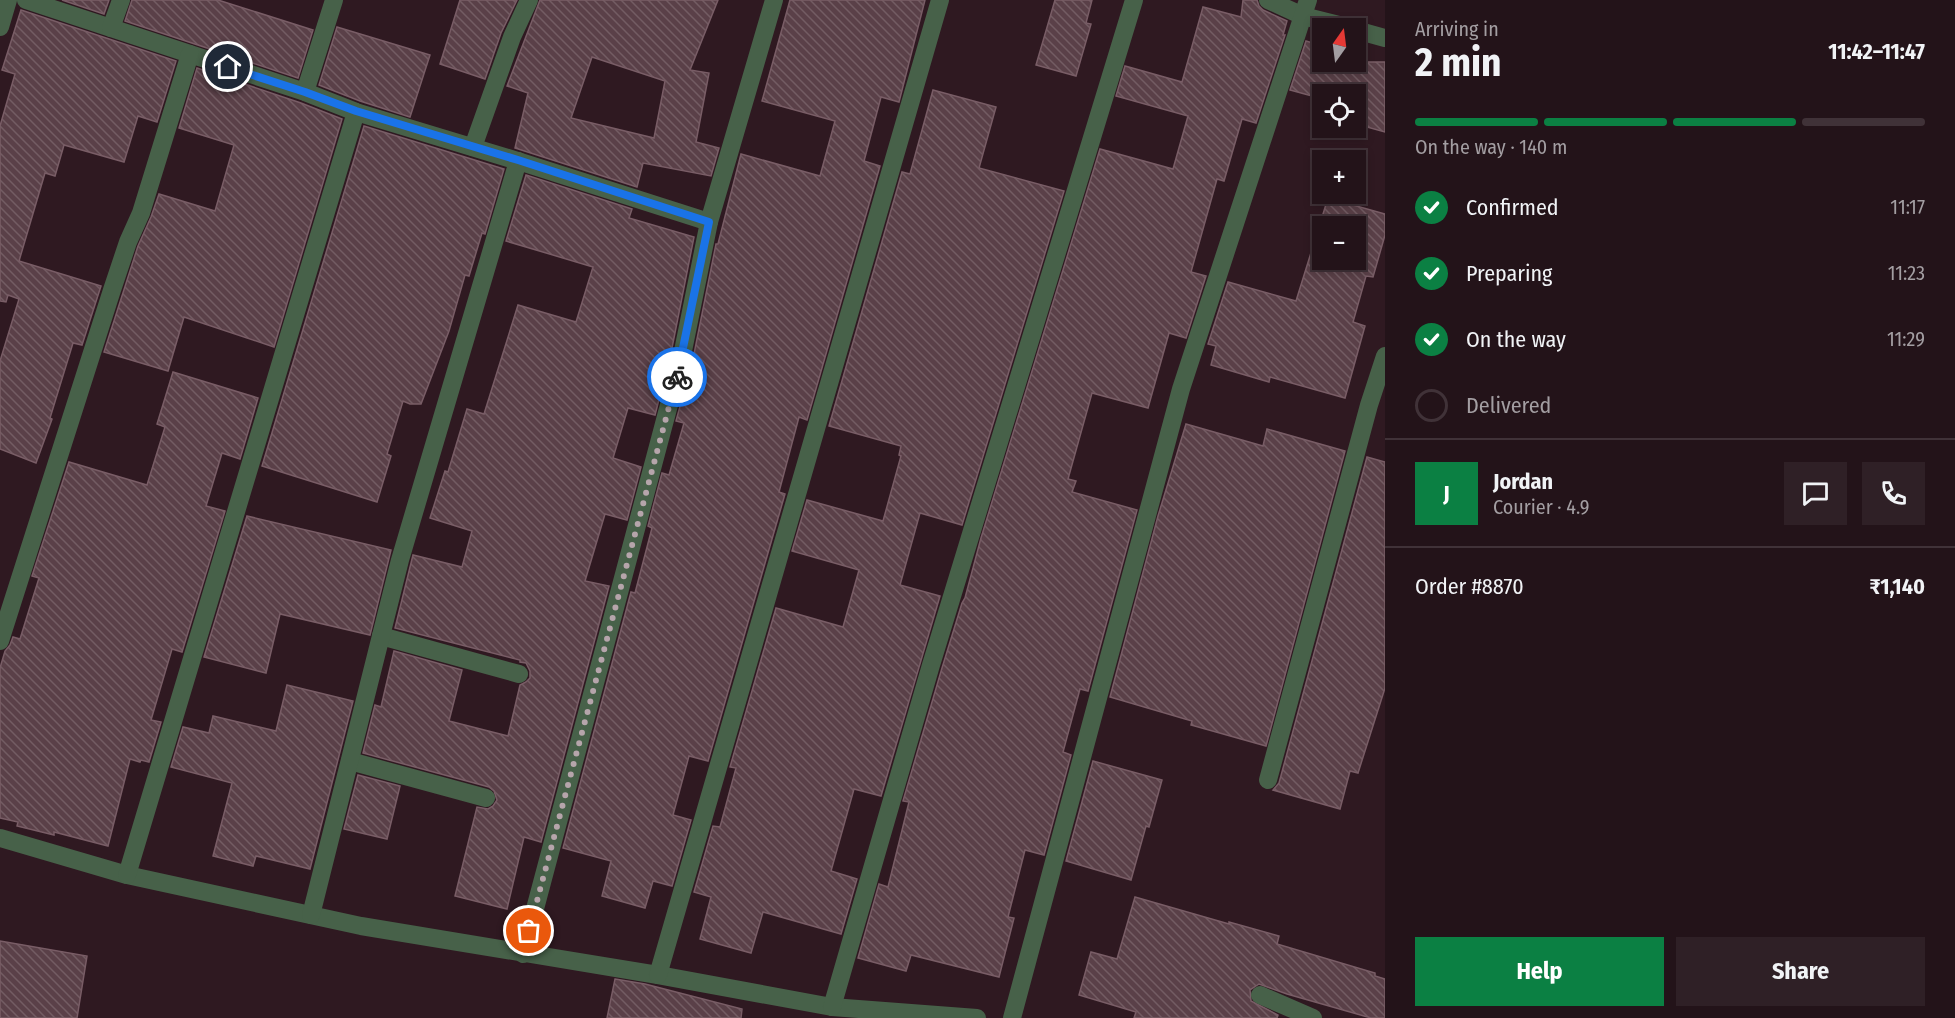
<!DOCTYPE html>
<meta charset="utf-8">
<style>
:root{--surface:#231319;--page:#2f2026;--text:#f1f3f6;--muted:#a39ea2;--line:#403238;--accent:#0b8043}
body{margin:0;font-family:"Fira Sans Condensed",sans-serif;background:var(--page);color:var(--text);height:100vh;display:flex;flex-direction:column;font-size:22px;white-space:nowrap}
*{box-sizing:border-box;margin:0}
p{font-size:20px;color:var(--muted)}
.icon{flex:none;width:33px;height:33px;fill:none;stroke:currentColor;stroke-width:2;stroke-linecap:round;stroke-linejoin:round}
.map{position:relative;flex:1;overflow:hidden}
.side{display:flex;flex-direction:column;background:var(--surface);width:570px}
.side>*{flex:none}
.needle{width:39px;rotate:14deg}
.tools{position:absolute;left:1312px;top:18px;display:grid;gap:12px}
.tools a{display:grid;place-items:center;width:54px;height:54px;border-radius:0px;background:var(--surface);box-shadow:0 3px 9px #0003,0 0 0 2px var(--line);font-size:30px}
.pin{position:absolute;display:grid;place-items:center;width:51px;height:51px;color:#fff;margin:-26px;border:3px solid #fff;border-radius:50%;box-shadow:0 2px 6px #0007}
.courier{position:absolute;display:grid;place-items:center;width:60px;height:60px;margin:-30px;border:4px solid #1a73e8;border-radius:50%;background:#fff;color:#222;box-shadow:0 2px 8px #0007}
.head em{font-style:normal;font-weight:700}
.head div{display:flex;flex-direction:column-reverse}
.head{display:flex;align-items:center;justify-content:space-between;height:102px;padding:0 30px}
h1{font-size:39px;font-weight:700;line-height:45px}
.bar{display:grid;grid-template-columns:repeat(4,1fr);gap:9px 6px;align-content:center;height:72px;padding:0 30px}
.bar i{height:8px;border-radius:4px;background:var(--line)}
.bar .current{background:var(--accent)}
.bar p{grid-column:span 4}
.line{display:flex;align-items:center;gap:15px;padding:0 30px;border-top:2px solid var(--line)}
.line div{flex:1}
.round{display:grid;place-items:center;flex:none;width:63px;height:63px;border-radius:0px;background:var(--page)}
ol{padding:0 30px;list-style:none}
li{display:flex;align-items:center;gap:18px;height:66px}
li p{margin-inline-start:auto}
li .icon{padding:6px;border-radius:50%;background:var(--accent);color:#fff;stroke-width:4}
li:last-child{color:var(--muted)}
li i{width:33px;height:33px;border:3px solid var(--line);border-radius:50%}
.primary-button{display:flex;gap:12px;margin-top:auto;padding:12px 30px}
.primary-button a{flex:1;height:69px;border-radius:0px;background:var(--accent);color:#fff;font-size:24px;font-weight:700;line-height:69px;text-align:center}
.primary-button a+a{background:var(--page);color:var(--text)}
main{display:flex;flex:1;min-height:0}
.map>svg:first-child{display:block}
.building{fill:url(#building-back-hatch);stroke:#795d66;stroke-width:1.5;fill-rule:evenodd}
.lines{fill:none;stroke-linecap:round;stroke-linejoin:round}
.minor{stroke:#476149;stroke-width:18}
.done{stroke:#b6a5ab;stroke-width:6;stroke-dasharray:0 10.8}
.route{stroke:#1a73e8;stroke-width:8}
</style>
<main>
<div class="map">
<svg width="1385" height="1018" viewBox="0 0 1385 1018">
<defs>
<pattern id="building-back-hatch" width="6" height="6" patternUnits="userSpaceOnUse" patternTransform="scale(1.5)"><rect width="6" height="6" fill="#5a4048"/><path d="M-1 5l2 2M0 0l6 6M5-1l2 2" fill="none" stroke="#735c63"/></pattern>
</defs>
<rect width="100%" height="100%" fill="#2f1921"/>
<!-- building -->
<g class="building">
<path d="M 62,0 L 109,0 L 104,14 Z"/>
<path d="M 132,0 L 218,0 L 313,30 L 298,78 L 125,21 Z"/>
<path d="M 460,0 L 517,0 L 501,33 L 485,79 L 440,64 Z"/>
<path d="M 540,0 L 718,0 L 690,70 L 709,73 L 696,142 L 719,148 L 711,176 L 643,163 L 637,187 L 515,148 L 528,93 L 507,86 ZM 592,57 L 665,81 L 654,138 L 571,118 Z"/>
<path d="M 790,0 L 925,0 L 899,102 L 881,97 L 864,161 L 880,166 L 807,420 L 799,417 L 779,492 L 785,494 L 708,761 L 689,756 L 673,815 L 691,820 L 672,886 L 653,881 L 645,908 L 602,896 L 611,861 L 563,848 L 631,592 L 635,593 L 652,528 L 648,526 L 662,473 L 669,475 L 684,423 L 676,421 L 693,359 L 716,244 L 718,244 L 741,154 L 820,176 L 835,121 L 762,101 Z"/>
<path d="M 1055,0 L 1092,0 L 1086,23 L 1091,24 L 1076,76 L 1036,65 Z"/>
<path d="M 1243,0 L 1257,0 L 1259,6 L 1263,10 L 1287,21 L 1283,35 L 1285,35 L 1256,123 L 1242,119 L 1224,181 L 1217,179 L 1191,272 L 1206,276 L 1186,338 L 1169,333 L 1148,408 L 1092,393 L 1068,479 L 1076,481 L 1072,492 L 1137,510 L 1088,691 L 1080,689 L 1063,752 L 1071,755 L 1044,855 L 1025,850 L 1008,917 L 1014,918 L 999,977 L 911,955 L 906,971 L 858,958 L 879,884 L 888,887 L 909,802 L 903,801 L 942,668 L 962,603 L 965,598 L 981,538 L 1100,149 L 1173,169 L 1188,116 L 1116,96 L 1125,66 L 1182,82 L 1203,7 L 1241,17 Z"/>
<path d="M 21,10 L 176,61 L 157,122 L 138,116 L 124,162 L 64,145 L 55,176 L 45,173 L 19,261 L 101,286 L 82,345 L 73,343 L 50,418 L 52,419 L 36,463 L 0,449 L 0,361 L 19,299 L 8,295 L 6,302 L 0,301 L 0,126 L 15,74 L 2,70 Z"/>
<path d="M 337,27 L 430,55 L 410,117 L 360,101 L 319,85 Z"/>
<path d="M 1306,41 L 1323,46 L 1323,62 L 1385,62 L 1385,132 L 1356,124 L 1356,94 L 1323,94 L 1323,99 L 1290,90 Z"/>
<path d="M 197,68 L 301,103 L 342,119 L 274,347 L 184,317 L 168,371 L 104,352 L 138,246 L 151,217 L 159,194 L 215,211 L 234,145 L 179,128 Z"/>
<path d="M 933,90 L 996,107 L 979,168 L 1064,191 L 962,525 L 920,513 L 900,585 L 940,596 L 881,796 L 854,789 L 831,871 L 857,879 L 841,934 L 763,912 L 751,953 L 700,939 L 711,897 L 694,892 L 713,826 L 720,827 L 736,768 L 730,767 L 776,608 L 843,627 L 859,570 L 792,551 L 807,500 L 883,521 L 901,456 L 899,455 L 901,446 L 829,426 L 902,172 L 910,174 Z"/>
<path d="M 364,126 L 504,169 L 485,234 L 482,233 L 469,276 L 465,275 L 449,331 L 421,404 L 410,404 L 403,401 L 387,454 L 391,456 L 377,502 L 262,466 Z"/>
<path d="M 526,175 L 632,209 L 629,218 L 694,237 L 671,353 L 655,415 L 628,408 L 613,458 L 641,467 L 627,520 L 605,514 L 585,581 L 609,586 L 541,842 L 524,837 L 507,909 L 455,896 L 477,807 L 488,809 L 493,806 L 497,800 L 494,791 L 489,787 L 363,753 L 375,705 L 381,707 L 394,651 L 462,670 L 449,721 L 508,736 L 520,685 L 526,682 L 530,678 L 530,671 L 526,663 L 520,662 L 520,660 L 395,628 L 413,555 L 462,567 L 472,531 L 430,518 L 445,471 L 448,472 L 467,409 L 484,414 L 518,305 L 576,322 L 593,267 L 506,241 Z"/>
<path d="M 1328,198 L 1385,214 L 1385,235 L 1373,277 L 1366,276 L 1353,322 L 1365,326 L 1345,398 L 1270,377 L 1269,382 L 1211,365 L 1216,346 L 1208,344 L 1228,282 L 1296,301 ZM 1323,226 L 1356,226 L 1356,260 L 1323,260 Z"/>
<path d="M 173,372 L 258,398 L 240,459 L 222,453 L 206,506 L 225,511 L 182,652 L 172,649 L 151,720 L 161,722 L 149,762 L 141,760 L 140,762 L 130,759 L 108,846 L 54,832 L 54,835 L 17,826 L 18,822 L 0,818 L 0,668 L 5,651 L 10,645 L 13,637 L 20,639 L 39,578 L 32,576 L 69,462 L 147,485 L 165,427 L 157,424 Z"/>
<path d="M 1186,424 L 1263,446 L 1267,429 L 1345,451 L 1266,746 L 1191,725 L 1192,721 L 1110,697 L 1158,516 Z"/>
<path d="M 1367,457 L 1385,462 L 1385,688 L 1358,773 L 1350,771 L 1340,809 L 1273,790 L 1279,783 Z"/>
<path d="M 247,516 L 391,550 L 370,635 L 280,614 L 266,673 L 204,657 Z"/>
<path d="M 287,685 L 353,701 L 310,869 L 256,856 L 253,866 L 213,856 L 232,783 L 171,767 L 183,727 L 209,733 L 213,716 L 276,731 Z"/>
<path d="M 1093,761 L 1162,780 L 1149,827 L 1146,826 L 1131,880 L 1066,861 Z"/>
<path d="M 358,775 L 400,786 L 387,839 L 344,829 Z"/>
<path d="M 1135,897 L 1229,924 L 1229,922 L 1279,936 L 1277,944 L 1375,973 L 1375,976 L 1385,979 L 1385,1018 L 1371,1018 L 1287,994 L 1259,984 L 1250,990 L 1251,1001 L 1278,1015 L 1277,1018 L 1134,1018 L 1136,1012 L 1079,995 L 1091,952 L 1117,959 Z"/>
<path d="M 0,941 L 87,956 L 77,1018 L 0,1018 Z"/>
<path d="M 615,979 L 645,984 L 742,1009 L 741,1018 L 607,1018 Z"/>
</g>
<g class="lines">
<!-- minor -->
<g class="minor">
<path d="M 26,0 L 305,92 L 356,112 L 518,161 L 709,222"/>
<path d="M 1268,0 L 1303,16 L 1351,28"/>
<path d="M 0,27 L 8,0"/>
<path d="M 111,28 L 121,0"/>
<path d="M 1356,30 L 1385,38"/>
<path d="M 305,92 L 334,0"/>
<path d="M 473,147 L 512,37 L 529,0"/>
<path d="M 381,636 L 519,674"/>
<path d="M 0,641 L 112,290 L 128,242 L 141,213 L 190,54"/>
<path d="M 350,761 L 486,798"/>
<path d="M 1268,780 L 1369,405 L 1385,356"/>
<path d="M 0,838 L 127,875 L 361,926 L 658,975 L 832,1007 L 977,1018"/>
<path d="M 127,875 L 356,112"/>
<path d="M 311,915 L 400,560 L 518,161"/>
<path d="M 523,954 L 682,356 L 709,222 L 774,0"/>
<path d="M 658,975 L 940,0"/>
<path d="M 1260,995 L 1313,1018"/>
<path d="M 832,1007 L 931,665 L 1134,0"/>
<path d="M 1012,1018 L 1181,389 L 1308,0"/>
</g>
</g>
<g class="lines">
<!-- done -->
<path class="done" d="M 529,931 L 677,377"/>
<!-- route -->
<path class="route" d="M 228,67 L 305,92 L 356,111 L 518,160 L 709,222 L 677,377"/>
</g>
</svg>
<div class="tools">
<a><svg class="needle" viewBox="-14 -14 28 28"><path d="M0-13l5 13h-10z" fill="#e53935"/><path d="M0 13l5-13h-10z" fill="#a39ea2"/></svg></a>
<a><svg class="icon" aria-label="locate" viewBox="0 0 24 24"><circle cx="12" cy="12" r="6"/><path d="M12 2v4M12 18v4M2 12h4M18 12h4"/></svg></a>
<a>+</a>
<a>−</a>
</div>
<div class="pin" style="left:529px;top:931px;background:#ea580c"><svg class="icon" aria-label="bag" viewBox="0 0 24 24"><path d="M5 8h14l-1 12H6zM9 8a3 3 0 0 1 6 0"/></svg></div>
<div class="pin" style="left:228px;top:67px;background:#1f2937"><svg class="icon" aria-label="home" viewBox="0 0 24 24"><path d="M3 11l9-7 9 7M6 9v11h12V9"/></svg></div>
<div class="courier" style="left:677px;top:377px"><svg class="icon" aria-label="bike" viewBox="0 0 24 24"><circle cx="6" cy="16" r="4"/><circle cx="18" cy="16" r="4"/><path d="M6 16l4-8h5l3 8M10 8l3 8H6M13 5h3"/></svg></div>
</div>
<section class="side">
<div class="head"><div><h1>2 min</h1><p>Arriving in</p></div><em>11:42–11:47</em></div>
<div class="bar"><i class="current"></i><i class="current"></i><i class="current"></i><i></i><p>On the way · 140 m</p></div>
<ol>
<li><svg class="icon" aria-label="check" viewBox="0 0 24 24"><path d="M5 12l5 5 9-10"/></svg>Confirmed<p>11:17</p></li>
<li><svg class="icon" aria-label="check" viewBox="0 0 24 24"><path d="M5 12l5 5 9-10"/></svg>Preparing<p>11:23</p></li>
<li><svg class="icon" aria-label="check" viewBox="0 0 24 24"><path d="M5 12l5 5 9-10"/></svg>On the way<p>11:29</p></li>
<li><i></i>Delivered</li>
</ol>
<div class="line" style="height:108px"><b class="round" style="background:var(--accent);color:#fff">J</b><div><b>Jordan</b><p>Courier · 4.9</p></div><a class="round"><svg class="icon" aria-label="chat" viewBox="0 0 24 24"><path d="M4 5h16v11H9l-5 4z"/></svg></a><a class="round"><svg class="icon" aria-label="phone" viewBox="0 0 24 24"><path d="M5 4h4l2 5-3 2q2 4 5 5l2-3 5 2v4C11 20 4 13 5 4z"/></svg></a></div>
<div class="line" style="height:78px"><div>Order #8870</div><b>₹1,140</b></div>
<div class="primary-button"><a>Help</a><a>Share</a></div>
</section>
</main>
